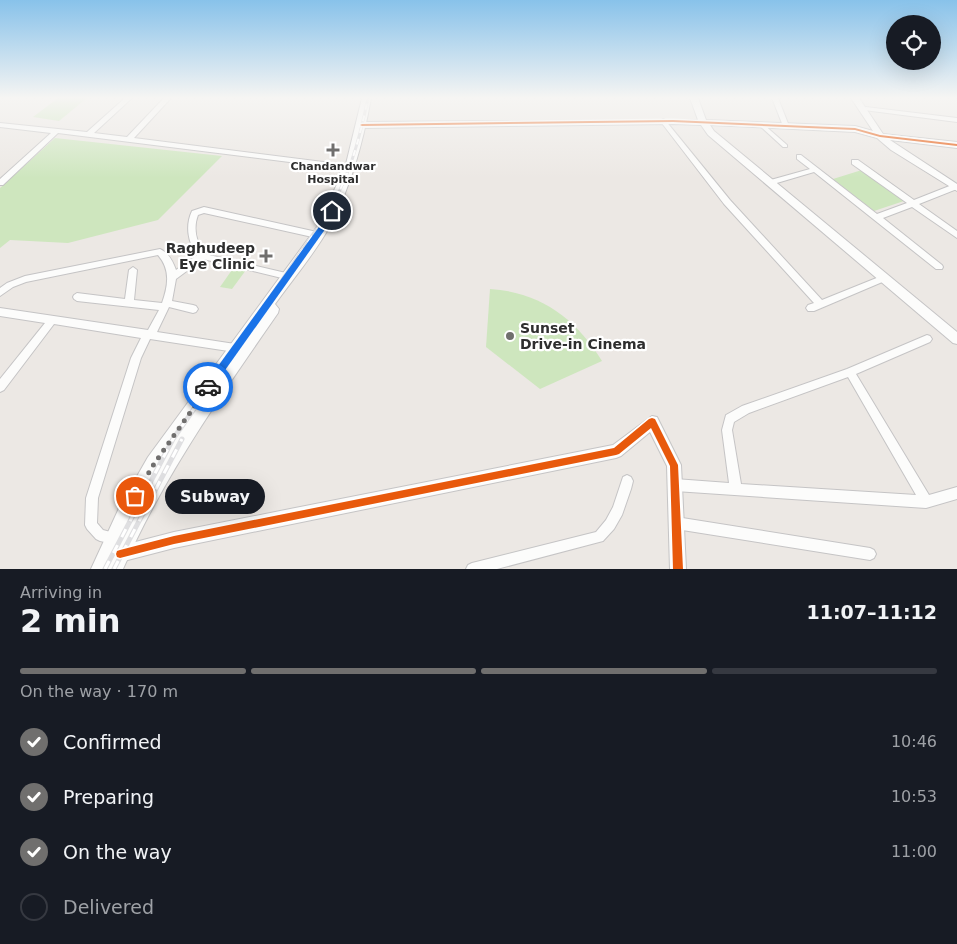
<!DOCTYPE html>
<meta charset="utf-8">
<style>
:root{--surface:#171b24;--page:#242831;--text:#f1f3f6;--muted:#9ea1a6;--line:#363941;--accent:#706f6e}
body{margin:0;font-family:"DejaVu Sans",sans-serif;background:var(--page);color:var(--text);height:100vh;display:flex;flex-direction:column;font-size:19px;white-space:nowrap}
*{box-sizing:border-box;margin:0}
p{font-size:16px;color:var(--muted)}
.icon{flex:none;width:28px;height:28px;fill:none;stroke:currentColor;stroke-width:2;stroke-linecap:round;stroke-linejoin:round}
.map{position:relative;height:569px;overflow:hidden}
.panel{display:flex;flex-direction:column;background:var(--surface);flex:1}
.panel>*{flex:none}
.tools{position:absolute;left:886px;top:15px;display:grid;gap:10px}
.tools a{display:grid;place-items:center;width:55px;height:55px;border-radius:50%;background:var(--surface);box-shadow:0 5px 20px #0002;font-size:25px}
.pin{position:absolute;display:grid;place-items:center;width:42px;height:42px;color:#fff;margin:-21px;border:2px solid #fff;border-radius:50%;box-shadow:0 1px 5px #0007}
.courier{position:absolute;display:grid;place-items:center;width:50px;height:50px;margin:-25px;border:4px solid #1a73e8;border-radius:50%;background:#fff;color:#222;box-shadow:0 1px 6px #0007}
.bubble{position:absolute;height:35px;border-radius:18px;background:var(--surface);box-shadow:0 5px 20px #0002;font-size:16px;font-weight:800;line-height:35px;text-align:center}
.overview em{font-style:normal;font-weight:800}
.overview div{display:flex;flex-direction:column-reverse}
.overview{display:flex;align-items:center;justify-content:space-between;height:85px;padding:0 20px}
h1{font-size:32px;font-weight:800;line-height:38px}
.bar{display:grid;grid-template-columns:repeat(4,1fr);gap:8px 5px;align-content:center;height:60px;padding:0 20px}
.bar i{height:6px;border-radius:4px;background:var(--line)}
.bar .selected{background:var(--accent)}
.bar p{grid-column:span 4}
ol{padding:0 20px;list-style:none}
li{display:flex;align-items:center;gap:15px;height:55px}
li p{margin-inline-start:auto}
li .icon{padding:5px;border-radius:50%;background:var(--accent);color:#fff;stroke-width:4}
li:last-child{color:var(--muted)}
li i{width:28px;height:28px;border:2px solid var(--line);border-radius:50%}
.map>svg:first-child{display:block}
.green{fill:#cee6be}
.lines{fill:none;stroke-linecap:round;stroke-linejoin:round}
.minor-casing{stroke:#c5c4c5;stroke-width:2}
.tertiary-casing{stroke:#c5c4c5;stroke-width:2}
.secondary-casing{stroke:#c5c4c5;stroke-width:2}
.minor{fill:#fcfcfb;fill-rule:evenodd}
.tertiary{fill:#fcfcfb;fill-rule:evenodd}
.secondary{fill:#fcfcfb;fill-rule:evenodd}
.rail-far2-casing{stroke:#dfdfe1;stroke-width:3}
.rail-far1-casing{stroke:#dfdfe1;stroke-width:4.5}
.rail-casing{stroke:#dfdfe1;stroke-width:5}
.rail-far2{stroke:#fff;stroke-width:2;stroke-dasharray:6;stroke-linecap:butt}
.rail-far1{stroke:#fff;stroke-width:2.5;stroke-dasharray:8;stroke-linecap:butt}
.rail{stroke:#fff;stroke-width:3;stroke-dasharray:9;stroke-linecap:butt}
.cycleway-casing{stroke:#fff;stroke-width:3}
.cycleway{fill:#e8590c;fill-rule:evenodd}
.route{fill:#1a73e8}
.done{stroke:#706f6e;stroke-width:5;stroke-dasharray:0 9}
.poi-dot{fill:#706f6e;stroke:#fff;stroke-width:2}
.labels{text-anchor:middle;stroke-width:4.5;stroke-linejoin:round;paint-order:stroke}
.far-poi-label{font-size:11px;font-weight:bold;fill:#2e2e2e;stroke:#fff}
.poi-label{font-size:14px;font-weight:bold;fill:#2e2e2e;stroke:#fff;text-anchor:end}
</style>
<div class="map">
<svg width="957" height="569" viewBox="0 0 957 569">
<rect width="100%" height="100%" fill="#ece8e4"/>
<!-- green -->
<g class="green">
<path d="M 58,98 L 87,98 L 59,121 L 33,117 Z"/>
<path d="M 55,138 L 222,156 L 158,220 L 68,243 L 10,240 L 0,248 L 0,188 Z"/>
<path d="M 865,169 L 907,200 L 874,211 L 833,179 Z"/>
<path d="M 234,267 L 246,270 L 232,289 L 220,287 Z"/>
<path d="M 490,289 C 541,292 576,319 602,361 L 540,389 L 486,347 Z"/>
</g>
<g class="lines">
<!-- minor casing -->
<g class="minor-casing">
<g id="minor">
<path d="M 125,98 L 132,98 L 94,133 L 127,137 L 164,98 L 171,98 L 134,138 L 339,164 L 342,164 L 351,176 L 350,178 L 344,178 L 337,168 L 58,133 L 3,185 L 0,185 L 0,179 L 51,133 L 0,127 L 0,123 L 87,132 Z"/>
<path d="M 772,98 L 778,98 L 789,126 L 788,127 L 784,127 L 783,126 Z"/>
<path d="M 866,107 L 957,118 L 957,122 L 864,110 L 864,108 Z"/>
<path d="M 663,119 L 665,120 L 730,200 L 822,300 L 884,275 L 887,276 L 888,278 L 887,280 L 814,311 L 808,311 L 806,308 L 808,305 L 814,303 L 724,204 L 661,122 L 660,121 Z"/>
<path d="M 762,123 L 787,145 L 787,147 L 783,147 L 760,126 L 760,124 Z"/>
<path d="M 797,155 L 801,155 L 877,214 L 907,203 L 852,164 L 852,160 L 858,160 L 914,200 L 952,185 L 957,185 L 957,189 L 919,204 L 957,231 L 957,238 L 912,207 L 883,218 L 942,265 L 943,267 L 942,269 L 936,269 L 814,172 L 770,185 L 767,185 L 767,181 L 810,169 L 797,159 Z"/>
<path d="M 204,207 L 317,232 L 321,235 L 317,238 L 204,213 L 198,215 C 193,228 196,242 205,254 L 286,273 L 290,276 L 286,279 L 203,259 L 176,279 L 172,301 L 193,305 L 196,306 L 198,309 L 196,312 L 193,313 L 169,307 L 157,332 L 235,344 L 238,345 L 240,348 L 238,351 L 235,352 L 150,339 L 141,358 L 98,498 L 97,523 L 103,530 L 118,534 L 120,538 L 118,542 L 114,544 L 100,541 L 96,539 L 87,529 L 85,525 L 86,498 L 131,358 L 141,338 L 54,324 L 4,390 L 0,392 L 0,379 L 45,323 L 0,316 L 0,308 L 148,330 L 159,310 L 77,301 L 74,299 L 73,297 L 74,295 L 77,293 L 125,299 L 129,270 L 133,267 L 137,270 L 134,300 L 162,303 C 168,286 171,270 158,255 L 26,282 L 13,287 L 0,296 L 0,288 L 7,283 L 25,276 L 160,249 C 169,253 173,262 176,270 L 197,255 C 188,242 185,226 192,211 Z"/>
<path d="M 927,335 L 930,336 L 932,339 L 930,342 L 856,374 L 929,495 L 957,487 L 957,499 L 926,508 L 675,491 L 671,489 L 669,485 L 671,481 L 675,479 L 729,483 L 722,430 L 726,415 L 742,406 L 847,369 ZM 848,377 L 916,495 L 741,484 L 732,430 L 734,422 L 749,413 Z"/>
<path d="M 627,475 L 631,477 L 633,481 L 631,489 L 622,515 L 614,529 L 603,541 L 497,569 L 466,569 L 468,565 L 472,563 L 596,532 L 606,520 L 613,507 L 623,477 Z"/>
<path d="M 676,517 L 870,548 L 874,550 L 876,554 L 874,558 L 870,560 L 676,529 L 672,527 L 670,523 L 672,519 Z"/>
</g>
</g>
<!-- tertiary casing -->
<g class="tertiary-casing">
<g id="tertiary">
<path d="M 690,98 L 698,98 L 706,120 L 855,126 L 873,131 L 851,98 L 859,98 L 883,134 L 957,142 L 957,148 L 890,140 L 957,184 L 957,191 L 891,150 L 877,138 L 855,132 L 710,125 L 714,131 L 957,332 L 957,344 L 953,343 L 708,135 L 701,125 L 673,124 L 362,128 L 358,125 L 362,122 L 698,120 Z"/>
<path d="M 652,416 L 657,417 L 681,465 L 686,569 L 670,569 L 667,466 L 650,432 L 621,456 L 616,458 L 174,548 L 120,562 L 114,560 L 112,554 L 114,548 L 120,546 L 174,532 L 613,445 Z"/>
</g>
</g>
<!-- secondary casing -->
<g class="secondary-casing">
<path id="secondary" d="M 362,98 L 371,98 C 363,143 351,186 330,226 C 315,253 293,279 275,304 L 279,309 L 278,313 C 221,395 163,477 123,569 L 91,569 L 120,506 L 148,457 L 319,224 L 346,164 Z"/>
</g>
<!-- minor -->
<use href="#minor" class="minor"/>
<!-- tertiary -->
<use href="#tertiary" class="tertiary"/>
<!-- secondary -->
<use href="#secondary" class="secondary"/>
<!-- rail-far2 casing -->
<g class="rail-far2-casing">
<path id="rail-far2" d="M 323,221 C 348,182 359,142 368,98"/>
</g>
<!-- rail-far1 casing -->
<g class="rail-far1-casing">
<path id="rail-far1" d="M 218,375 L 324,219"/>
</g>
<!-- rail casing -->
<g class="rail-casing">
<g id="rail">
<path d="M 105,569 L 173,439 L 219,373"/>
<path d="M 114,569 L 182,439"/>
</g>
</g>
<!-- rail-far2 -->
<use href="#rail-far2" class="rail-far2"/>
<!-- rail-far1 -->
<use href="#rail-far1" class="rail-far1"/>
<!-- rail -->
<use href="#rail" class="rail"/>
<!-- cycleway casing -->
<g class="cycleway-casing">
<g id="cycleway">
<path d="M 673,120 L 855,128 L 880,135 L 957,144 L 957,146 L 880,137 L 855,130 L 673,122 L 362,126 L 360,125 L 362,124 Z"/>
<path d="M 652,418 L 655,419 L 678,465 L 683,569 L 673,569 L 670,466 L 651,428 L 619,454 L 616,455 L 174,544 L 120,558 L 117,557 L 116,554 L 117,551 L 120,550 L 174,536 L 614,448 L 649,419 Z"/>
</g>
</g>
<!-- cycleway -->
<use href="#cycleway" class="cycleway"/>
</g>
<!-- sky -->
<linearGradient id="sky" x2="0" y2="1"><stop stop-color="#88c2ea"/><stop offset="0.55" stop-color="#f6f5f3"/><stop offset="1" stop-color="#f6f5f3" stop-opacity="0"/></linearGradient>
<rect width="957" height="178" fill="url(#sky)"/>
<!-- route -->
<path class="route" d="M 332,209 L 335,211 L 326,228 L 211,390 L 205,390 L 205,384 Z"/>
<g class="lines">
<!-- done -->
<path class="done" d="M 135,496 L 154,464 L 208,387"/>
</g>
<!-- markers -->
<g class="poi-dot">
<path d="M330.5 142.5h5v5h5v5h-5v5h-5v-5h-5v-5h5z"/>
<path d="M263.5 248.5h5v5h5v5h-5v5h-5v-5h-5v-5h5z"/>
<circle cx="510" cy="336" r="5"/>
</g>
<g class="labels">
<!-- far-poi labels -->
<g class="far-poi-label">
<text x="333" y="170">Chandandwar<tspan x="333" dy="13">Hospital</tspan></text>
</g>
<!-- poi labels -->
<g class="poi-label">
<text x="255" y="253">Raghudeep<tspan x="255" dy="16">Eye Clinic</tspan></text>
<text x="520" y="333" text-anchor="start">Sunset<tspan x="520" dy="16">Drive-in Cinema</tspan></text>
</g>
</g>
</svg>
<div class="tools">
<a><svg class="icon" aria-label="locate" viewBox="0 0 24 24"><circle cx="12" cy="12" r="6"/><path d="M12 2v4M12 18v4M2 12h4M18 12h4"/></svg></a>
</div>
<div class="pin" style="left:135px;top:496px;background:#ea580c"><svg class="icon" aria-label="bag" viewBox="0 0 24 24"><path d="M5 8h14l-1 12H6zM9 8a3 3 0 0 1 6 0"/></svg></div>
<div class="pin" style="left:332px;top:211px;background:#1f2937"><svg class="icon" aria-label="home" viewBox="0 0 24 24"><path d="M3 11l9-7 9 7M6 9v11h12V9"/></svg></div>
<div class="courier" style="left:208px;top:387px"><svg class="icon" aria-label="car" viewBox="0 0 24 24"><path d="M5 17H2v-5l4-1 3-4h7l3 4 3 1v5h-3M9 17h6M6 11h13"/><circle cx="7" cy="17" r="2"/><circle cx="17" cy="17" r="2"/></svg></div>
<div class="bubble" style="left:165px;top:479px;width:100px">Subway</div>
</div>
<section class="panel">
<div class="overview"><div><h1>2 min</h1><p>Arriving in</p></div><em>11:07–11:12</em></div>
<div class="bar"><i class="selected"></i><i class="selected"></i><i class="selected"></i><i></i><p>On the way · 170 m</p></div>
<ol>
<li><svg class="icon" aria-label="check" viewBox="0 0 24 24"><path d="M5 12l5 5 9-10"/></svg>Confirmed<p>10:46</p></li>
<li><svg class="icon" aria-label="check" viewBox="0 0 24 24"><path d="M5 12l5 5 9-10"/></svg>Preparing<p>10:53</p></li>
<li><svg class="icon" aria-label="check" viewBox="0 0 24 24"><path d="M5 12l5 5 9-10"/></svg>On the way<p>11:00</p></li>
<li><i></i>Delivered</li>
</ol>
</section>
